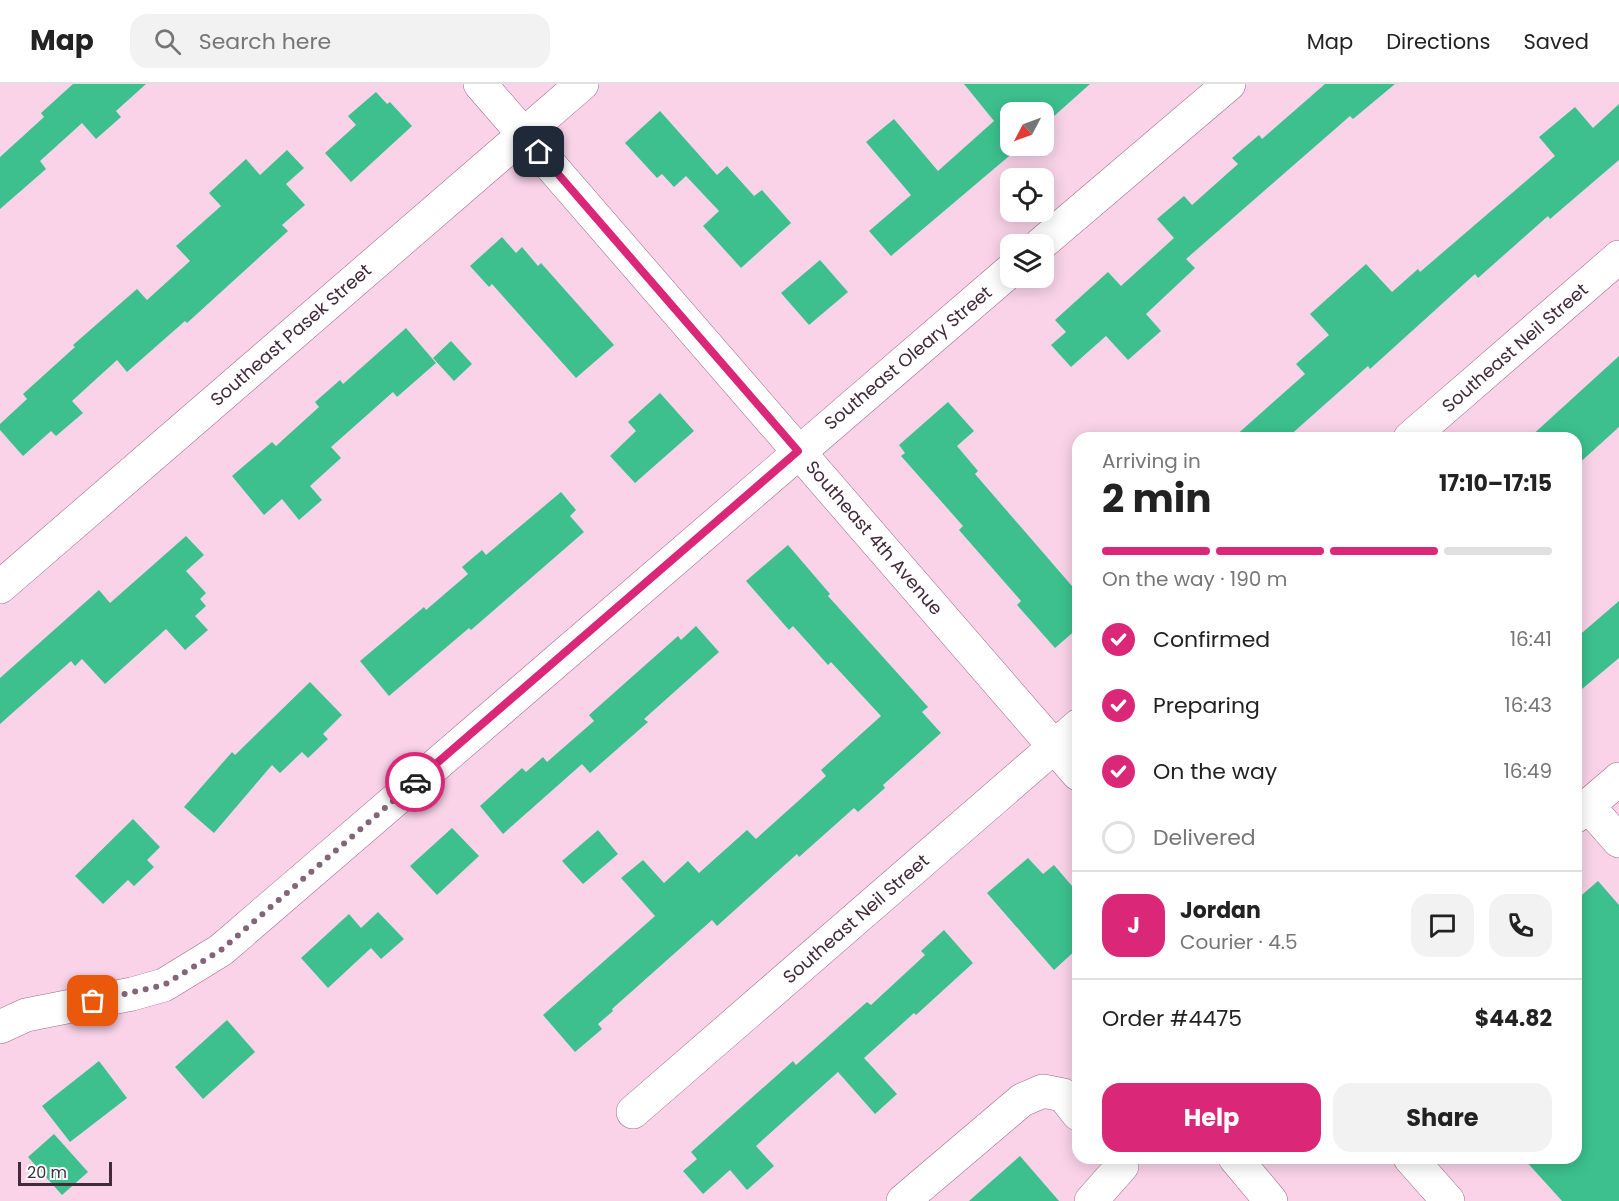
<!DOCTYPE html>
<meta charset="utf-8">
<style>
:root{--surface:#fff;--page:#f2f2f2;--text:#222;--muted:#767676;--line:#e0e0e0;--accent:#db2777}
body{margin:0;font-family:Poppins,sans-serif;background:var(--page);color:var(--text);height:100vh;display:flex;flex-direction:column;font-size:22px;white-space:nowrap}
*{box-sizing:border-box;margin:0}
p{font-size:20px;color:var(--muted)}
.icon{flex:none;width:33px;height:33px;fill:none;stroke:currentColor;stroke-width:2;stroke-linecap:round;stroke-linejoin:round}
.map{position:relative;flex:1;overflow:hidden}
.details{position:absolute;left:1072px;top:348px;width:510px;height:732px;display:flex;flex-direction:column;background:var(--surface);border-radius:18px;box-shadow:0 3px 15px #0003}
.details>*{flex:none}
.needle{width:39px;rotate:229deg}
.buttons{position:absolute;left:1000px;top:18px;display:grid;gap:12px}
.buttons a{display:grid;place-items:center;width:54px;height:54px;border-radius:12px;background:var(--surface);box-shadow:0 3px 15px #0003;font-size:30px}
.scale{position:absolute;left:18px;bottom:15px;width:94px;box-sizing:border-box;padding-left:6px;border:3px solid #432a39;border-top:0;font-size:16px;line-height:21px;white-space:nowrap;color:#432a39;-webkit-text-stroke:4px #fff;paint-order:stroke}
.pin{position:absolute;display:grid;place-items:center;width:51px;height:51px;color:#fff;margin:-26px;border-radius:12px;box-shadow:0 3px 9px #0006}
.courier{position:absolute;display:grid;place-items:center;width:60px;height:60px;margin:-30px;border:4px solid #db2777;border-radius:50%;background:#fff;color:#222;box-shadow:0 2px 8px #0007}
.head em{font-style:normal;font-weight:700}
.head div{display:flex;flex-direction:column-reverse}
.head{display:flex;align-items:center;justify-content:space-between;height:102px;padding:0 30px}
h1{font-size:39px;font-weight:700;line-height:45px}
.bar{display:grid;grid-template-columns:repeat(4,1fr);gap:9px 6px;align-content:center;height:72px;padding:0 30px}
.bar i{height:8px;border-radius:4px;background:var(--line)}
.bar .active{background:var(--accent)}
.bar p{grid-column:span 4}
.line{display:flex;align-items:center;gap:15px;padding:0 30px;border-top:2px solid var(--line)}
.line div{flex:1}
.round{display:grid;place-items:center;flex:none;width:63px;height:63px;border-radius:18px;background:var(--page)}
ol{padding:0 30px;list-style:none}
li{display:flex;align-items:center;gap:18px;height:66px}
li p{margin-inline-start:auto}
li .icon{padding:6px;border-radius:50%;background:var(--accent);color:#fff;stroke-width:4}
li:last-child{color:var(--muted)}
li i{width:33px;height:33px;border:3px solid var(--line);border-radius:50%}
.cta{display:flex;gap:12px;margin-top:auto;padding:12px 30px}
.cta a{flex:1;height:69px;border-radius:18px;background:var(--accent);color:#fff;font-size:24px;font-weight:700;line-height:69px;text-align:center}
.cta a+a{background:var(--page);color:var(--text)}
header{display:flex;align-items:center;gap:36px;box-sizing:border-box;height:84px;padding:0 30px;background:var(--surface);border-bottom:2px solid var(--line)}
header strong{font-size:28px}
nav{display:flex;gap:33px;margin-inline-start:auto;font-size:21px}
.search{width:420px;height:54px;background:var(--page);display:flex;align-items:center;gap:15px;box-sizing:border-box;padding:0 21px;border-radius:18px;color:var(--muted);font-size:22px}
.map>svg:first-child{display:block}
.building{fill:#3dc08e}
.lines{fill:none;stroke-linecap:round;stroke-linejoin:round}
.minor-casing{stroke:#a1688a;stroke-width:34}
.minor{stroke:#fff;stroke-width:33}
.done{stroke:#836577;stroke-width:6;stroke-dasharray:0 10.8}
.route{stroke:#db2777;stroke-width:8}
.labels{text-anchor:middle;stroke-width:4.5;stroke-linejoin:round;paint-order:stroke}
.street-label{font-size:18px;fill:#432a39;stroke:#fff}
</style>
<header>
<strong>Map</strong>
<div class="search"><svg class="icon" aria-label="search" viewBox="0 0 24 24"><circle cx="10" cy="10" r="6"/><path d="M15 15l6 6"/></svg>Search here</div>
<nav><a>Map</a><a>Directions</a><a>Saved</a></nav>
</header>
<div class="map">
<svg width="1619" height="1117" viewBox="0 0 1619 1117">
<rect width="100%" height="100%" fill="#fad3e9"/>
<!-- building -->
<g class="building">
<path d="M 73,0 L 146,0 L 116,27 L 121,33 L 96,55 L 82,39 L 40,77 L 46,85 L 0,125 L 0,73 L 44,33 L 41,29 Z"/>
<path d="M 964,0 L 1090,0 L 1044,41 L 1044,28 L 1011,28 L 1011,62 L 1021,62 L 891,172 L 869,147 L 911,111 L 866,58 L 894,35 L 938,87 L 994,37 Z"/>
<path d="M 1325,0 L 1395,0 L 1353,35 L 1350,32 L 1186,175 L 1195,184 L 1146,230 L 1161,247 L 1128,276 L 1106,252 L 1071,283 L 1051,261 L 1066,248 L 1055,236 L 1108,188 L 1121,202 L 1174,154 L 1157,135 L 1184,112 L 1192,121 L 1238,80 L 1232,74 L 1259,51 L 1262,55 Z"/>
<path d="M 376,8 L 387,20 L 390,18 L 412,42 L 351,98 L 325,69 L 356,41 L 348,32 Z"/>
<path d="M 1619,20 L 1619,76 L 1550,135 L 1548,132 L 1478,194 L 1475,190 L 1370,285 L 1368,282 L 1287,354 L 1233,354 L 1305,290 L 1296,280 L 1329,251 L 1310,230 L 1366,180 L 1392,208 L 1418,185 L 1420,188 L 1555,72 L 1539,53 L 1575,23 L 1593,44 Z"/>
<path d="M 660,27 L 717,91 L 727,82 L 754,112 L 762,106 L 791,139 L 741,184 L 703,142 L 719,127 L 686,92 L 674,103 L 662,90 L 657,94 L 625,59 Z"/>
<path d="M 287,66 L 304,84 L 286,100 L 305,121 L 282,141 L 288,147 L 187,239 L 185,237 L 127,288 L 117,276 L 72,317 L 83,329 L 56,352 L 51,347 L 23,372 L 0,346 L 0,340 L 27,315 L 23,310 L 75,263 L 73,261 L 137,205 L 147,216 L 190,177 L 176,162 L 221,122 L 209,109 L 246,75 L 260,91 Z"/>
<path d="M 502,153 L 516,169 L 522,163 L 538,182 L 541,179 L 614,261 L 576,294 L 492,200 L 489,203 L 470,182 Z"/>
<path d="M 820,176 L 848,208 L 809,241 L 781,209 Z"/>
<path d="M 406,244 L 436,279 L 397,313 L 393,308 L 331,363 L 341,374 L 310,402 L 322,416 L 299,436 L 282,415 L 264,431 L 232,392 L 272,358 L 276,362 L 319,323 L 315,318 L 340,296 L 343,300 Z"/>
<path d="M 451,257 L 472,280 L 454,297 L 433,274 Z"/>
<path d="M 1619,272 L 1619,343 L 1576,382 L 1576,354 L 1529,354 Z"/>
<path d="M 660,309 L 694,347 L 635,399 L 610,372 L 636,347 L 628,338 Z"/>
<path d="M 948,318 L 974,347 L 957,362 L 978,387 L 975,390 L 1078,509 L 1078,544 L 1055,564 L 1017,521 L 1021,517 L 959,446 L 963,442 L 901,372 L 905,369 L 899,361 Z"/>
<path d="M 561,408 L 576,426 L 570,432 L 584,448 L 471,546 L 469,544 L 389,612 L 360,577 L 424,523 L 426,526 L 468,490 L 462,483 L 482,466 L 486,471 Z"/>
<path d="M 186,452 L 204,471 L 186,487 L 206,509 L 200,515 L 206,522 L 195,532 L 208,546 L 185,566 L 166,545 L 105,600 L 82,575 L 75,582 L 71,577 L 0,640 L 0,594 L 99,506 L 110,519 Z"/>
<path d="M 788,461 L 830,510 L 828,512 L 928,623 L 922,628 L 941,649 L 883,701 L 885,704 L 858,728 L 854,724 L 799,773 L 797,770 L 717,842 L 712,836 L 612,925 L 613,927 L 598,940 L 602,945 L 575,968 L 543,931 L 655,832 L 621,794 L 643,776 L 664,799 L 688,777 L 699,789 L 747,746 L 756,755 L 826,692 L 821,686 L 881,632 L 831,578 L 828,581 L 793,542 L 789,546 L 746,497 Z"/>
<path d="M 1619,517 L 1619,574 L 1576,610 L 1576,554 Z"/>
<path d="M 696,542 L 719,568 L 644,635 L 648,638 L 590,689 L 582,680 L 503,750 L 480,722 L 522,684 L 526,688 L 543,673 L 547,678 L 594,637 L 589,631 L 678,552 L 681,556 Z"/>
<path d="M 310,598 L 342,631 L 323,650 L 328,655 L 308,674 L 302,668 L 280,689 L 272,681 L 214,749 L 184,723 L 232,668 L 235,671 Z"/>
<path d="M 133,735 L 160,763 L 147,776 L 154,783 L 134,802 L 128,796 L 103,820 L 75,792 Z"/>
<path d="M 452,744 L 479,772 L 437,811 L 410,782 Z"/>
<path d="M 598,746 L 618,770 L 583,800 L 562,777 Z"/>
<path d="M 1028,774 L 1043,790 L 1054,781 L 1078,809 L 1078,864 L 1054,886 L 987,809 Z"/>
<path d="M 1598,797 L 1619,821 L 1619,1117 L 1562,1117 L 1523,1074 L 1576,1074 L 1576,816 Z"/>
<path d="M 378,828 L 404,855 L 381,875 L 371,864 L 328,904 L 301,874 L 349,830 L 361,844 Z"/>
<path d="M 944,846 L 973,879 L 916,931 L 914,929 L 864,974 L 897,1010 L 875,1030 L 838,988 L 756,1062 L 774,1082 L 747,1106 L 730,1086 L 703,1110 L 683,1087 L 697,1075 L 691,1068 L 793,977 L 796,981 L 867,918 L 871,921 L 925,871 L 921,867 Z"/>
<path d="M 227,936 L 255,968 L 203,1015 L 175,983 Z"/>
<path d="M 99,977 L 127,1014 L 70,1058 L 42,1022 Z"/>
<path d="M 54,1050 L 88,1088 L 62,1111 L 28,1073 Z"/>
<path d="M 1020,1072 L 1059,1117 L 969,1117 Z"/>
</g>
<g class="lines">
<!-- minor casing -->
<g class="minor-casing">
<g id="minor">
<path d="M 480,0 L 1078,690"/>
<path d="M 1041,160 L 1229,0"/>
<path d="M 1410,354 L 1619,173"/>
<path d="M 0,503 L 582,0"/>
<path d="M 1588,722 L 1619,757"/>
<path d="M 1576,732 L 1619,695"/>
<path d="M 0,943 L 26,931 L 132,910 L 164,901 L 221,866 L 1011,186"/>
<path d="M 633,1028 L 1078,642"/>
<path d="M 1235,1074 L 1271,1117"/>
<path d="M 1410,1074 L 1448,1117"/>
<path d="M 903,1117 L 1022,1016 L 1043,1007 L 1063,1011 L 1078,1030"/>
<path d="M 1091,1117 L 1122,1082"/>
</g>
</g>
<!-- minor -->
<use href="#minor" class="minor"/>
</g>
<g class="lines">
<!-- done -->
<path class="done" d="M 93,917 L 164,901 L 221,866 L 415,698"/>
<!-- route -->
<path class="route" d="M 415,698 L 798,367 L 539,68"/>
</g>
<g class="labels">
<!-- street labels -->
<g class="street-label">
<text transform="translate(291 251) rotate(-41)" y="6">Southeast Pasek Street</text>
<text transform="translate(1515 264) rotate(-41)" y="6">Southeast Neil Street</text>
<text transform="translate(908 274) rotate(-40)" y="6">Southeast Oleary Street</text>
<text transform="translate(874 454) rotate(49)" y="6">Southeast 4th Avenue</text>
<text transform="translate(856 835) rotate(-41)" y="6">Southeast Neil Street</text>
</g>
</g>
</svg>
<div class="buttons">
<a><svg class="needle" viewBox="-14 -14 28 28"><path d="M0-13l5 13h-10z" fill="#e53935"/><path d="M0 13l5-13h-10z" fill="#767676"/></svg></a>
<a><svg class="icon" aria-label="locate" viewBox="0 0 24 24"><circle cx="12" cy="12" r="6"/><path d="M12 2v4M12 18v4M2 12h4M18 12h4"/></svg></a>
<a><svg class="icon" aria-label="layers" viewBox="0 0 24 24"><path d="M12 4l9 5-9 5-9-5zM3 14l9 5 9-5"/></svg></a>
</div>
<div class="scale">20 m</div>
<div class="pin" style="left:93px;top:917px;background:#ea580c"><svg class="icon" aria-label="bag" viewBox="0 0 24 24"><path d="M5 8h14l-1 12H6zM9 8a3 3 0 0 1 6 0"/></svg></div>
<div class="pin" style="left:539px;top:68px;background:#1f2937"><svg class="icon" aria-label="home" viewBox="0 0 24 24"><path d="M3 11l9-7 9 7M6 9v11h12V9"/></svg></div>
<div class="courier" style="left:415px;top:698px"><svg class="icon" aria-label="car" viewBox="0 0 24 24"><path d="M5 17H2v-5l4-1 3-4h7l3 4 3 1v5h-3M9 17h6M6 11h13"/><circle cx="7" cy="17" r="2"/><circle cx="17" cy="17" r="2"/></svg></div>
<section class="details">
<div class="head"><div><h1>2 min</h1><p>Arriving in</p></div><em>17:10–17:15</em></div>
<div class="bar"><i class="active"></i><i class="active"></i><i class="active"></i><i></i><p>On the way · 190 m</p></div>
<ol>
<li><svg class="icon" aria-label="check" viewBox="0 0 24 24"><path d="M5 12l5 5 9-10"/></svg>Confirmed<p>16:41</p></li>
<li><svg class="icon" aria-label="check" viewBox="0 0 24 24"><path d="M5 12l5 5 9-10"/></svg>Preparing<p>16:43</p></li>
<li><svg class="icon" aria-label="check" viewBox="0 0 24 24"><path d="M5 12l5 5 9-10"/></svg>On the way<p>16:49</p></li>
<li><i></i>Delivered</li>
</ol>
<div class="line" style="height:108px"><b class="round" style="background:var(--accent);color:#fff">J</b><div><b>Jordan</b><p>Courier · 4.5</p></div><a class="round"><svg class="icon" aria-label="chat" viewBox="0 0 24 24"><path d="M4 5h16v11H9l-5 4z"/></svg></a><a class="round"><svg class="icon" aria-label="phone" viewBox="0 0 24 24"><path d="M5 4h4l2 5-3 2q2 4 5 5l2-3 5 2v4C11 20 4 13 5 4z"/></svg></a></div>
<div class="line" style="height:78px"><div>Order #4475</div><b>$44.82</b></div>
<div class="cta"><a>Help</a><a>Share</a></div>
</section>
</div>
